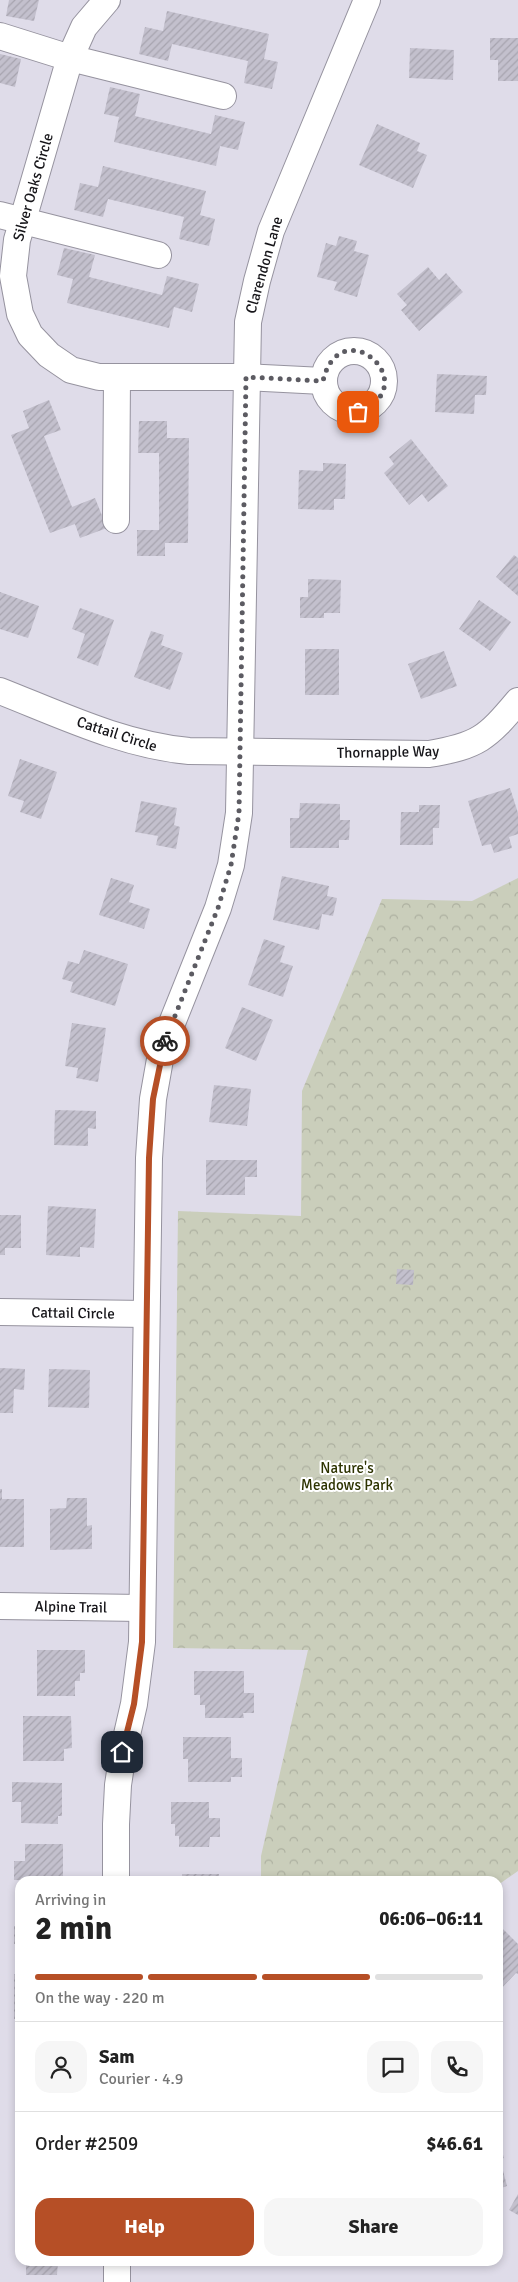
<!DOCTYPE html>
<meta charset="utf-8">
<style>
:root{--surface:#fff;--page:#f6f6f6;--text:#222;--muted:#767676;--line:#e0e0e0;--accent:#b64f26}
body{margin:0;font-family:Signika,sans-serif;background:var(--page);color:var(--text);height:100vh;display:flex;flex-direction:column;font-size:19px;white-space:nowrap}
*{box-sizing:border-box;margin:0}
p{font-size:16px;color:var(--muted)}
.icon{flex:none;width:28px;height:28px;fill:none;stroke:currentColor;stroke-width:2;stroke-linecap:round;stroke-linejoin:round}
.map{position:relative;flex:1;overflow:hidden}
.drawer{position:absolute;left:15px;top:1876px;width:488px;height:390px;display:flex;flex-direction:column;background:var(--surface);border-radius:15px;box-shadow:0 2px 8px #0003}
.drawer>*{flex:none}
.pin{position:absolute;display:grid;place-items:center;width:42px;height:42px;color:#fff;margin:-21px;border-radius:10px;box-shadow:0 2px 8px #0006}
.courier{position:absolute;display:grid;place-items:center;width:50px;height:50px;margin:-25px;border:4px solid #b64f26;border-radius:50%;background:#fff;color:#222;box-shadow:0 1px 6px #0007}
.headline em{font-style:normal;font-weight:700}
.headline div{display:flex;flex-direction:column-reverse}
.headline{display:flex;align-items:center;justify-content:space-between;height:85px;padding:0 20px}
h1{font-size:32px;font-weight:700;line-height:38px}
.bar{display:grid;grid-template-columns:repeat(4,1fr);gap:8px 5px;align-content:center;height:60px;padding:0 20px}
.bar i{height:6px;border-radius:4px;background:var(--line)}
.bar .current{background:var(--accent)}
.bar p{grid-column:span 4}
.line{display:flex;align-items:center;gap:12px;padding:0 20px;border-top:1px solid var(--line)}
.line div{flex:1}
.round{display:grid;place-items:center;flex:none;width:52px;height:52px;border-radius:15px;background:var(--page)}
.cta{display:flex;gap:10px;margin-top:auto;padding:10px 20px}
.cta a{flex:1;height:58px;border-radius:15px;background:var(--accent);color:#fff;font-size:20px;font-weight:700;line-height:58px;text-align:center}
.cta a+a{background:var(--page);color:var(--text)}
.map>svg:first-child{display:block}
.park{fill:url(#park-crowns)}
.building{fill:url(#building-hatch)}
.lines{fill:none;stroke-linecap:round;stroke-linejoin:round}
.minor-casing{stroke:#96939f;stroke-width:28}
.minor{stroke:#fff;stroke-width:26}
.done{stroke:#5c5b62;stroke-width:5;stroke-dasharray:0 9}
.route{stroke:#b64f26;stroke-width:6}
.labels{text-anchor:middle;stroke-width:4;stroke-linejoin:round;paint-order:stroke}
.street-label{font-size:15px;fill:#161519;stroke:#fff}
.park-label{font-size:15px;fill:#2d3300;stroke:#fff}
</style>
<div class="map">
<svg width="518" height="2282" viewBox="0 0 518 2282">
<defs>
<pattern id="park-crowns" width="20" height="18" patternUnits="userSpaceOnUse" patternTransform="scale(1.25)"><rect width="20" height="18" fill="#cacebb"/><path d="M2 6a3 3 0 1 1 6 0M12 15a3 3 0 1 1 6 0" fill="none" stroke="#adb0a0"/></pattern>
<pattern id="building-hatch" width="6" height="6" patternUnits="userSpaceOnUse" patternTransform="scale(1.25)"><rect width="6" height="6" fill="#c3c0cd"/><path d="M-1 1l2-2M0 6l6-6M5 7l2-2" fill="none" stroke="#a7a4af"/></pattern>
</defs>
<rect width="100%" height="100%" fill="#dfdce9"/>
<!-- park -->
<path class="park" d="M 518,878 L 518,1871 L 498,1885 L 498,1881 L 261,1881 L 261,1856 L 308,1650 L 173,1648 L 178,1211 L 301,1216 L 302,1091 L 382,899 L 472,901 Z"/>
<!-- building -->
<g class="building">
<path d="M 9,0 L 39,0 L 34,21 L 6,16 Z"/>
<path d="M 167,11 L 269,34 L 264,59 L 278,62 L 272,89 L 244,83 L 248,61 L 172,44 L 168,61 L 139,54 L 145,27 L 163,31 Z"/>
<path d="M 490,38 L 518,38 L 518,81 L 498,81 L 498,60 L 490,60 Z"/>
<path d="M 410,48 L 454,50 L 453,80 L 409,78 Z"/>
<path d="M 0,54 L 21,59 L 15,87 L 0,83 Z"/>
<path d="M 110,87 L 140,94 L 135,116 L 211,134 L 215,115 L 245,122 L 238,150 L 220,146 L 216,166 L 114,142 L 119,117 L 104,114 Z"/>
<path d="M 377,124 L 420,143 L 417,151 L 427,155 L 413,188 L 359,165 Z"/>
<path d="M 103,166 L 206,191 L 200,215 L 215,219 L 209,246 L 179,239 L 184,217 L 108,199 L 103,217 L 74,210 L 80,183 L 98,187 Z"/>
<path d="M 339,236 L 357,241 L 354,251 L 369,255 L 357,297 L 334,290 L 337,282 L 317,277 L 326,243 L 336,246 Z"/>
<path d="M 64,248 L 95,255 L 89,277 L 162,295 L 167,276 L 199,284 L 192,312 L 174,307 L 169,328 L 67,303 L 73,279 L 57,275 Z"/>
<path d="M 428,267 L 439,280 L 446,273 L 463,292 L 419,331 L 401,310 L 407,305 L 397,294 Z"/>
<path d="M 437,374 L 487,376 L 486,395 L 475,395 L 474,414 L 435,412 Z"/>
<path d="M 49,400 L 61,430 L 44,436 L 72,507 L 95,498 L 107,528 L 80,538 L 75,524 L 50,533 L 11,435 L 29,428 L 23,411 Z"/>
<path d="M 139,421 L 167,421 L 167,438 L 189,438 L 188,543 L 165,543 L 165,556 L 137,556 L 137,530 L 159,530 L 159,453 L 138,453 Z"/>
<path d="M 411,439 L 448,486 L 428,502 L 422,494 L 409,505 L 384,473 L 394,464 L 389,457 Z"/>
<path d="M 323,463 L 346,464 L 345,499 L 334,499 L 334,510 L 298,509 L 299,470 L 323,471 Z"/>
<path d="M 514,555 L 518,558 L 518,596 L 496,577 Z"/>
<path d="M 308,579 L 341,580 L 340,613 L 324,613 L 324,618 L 300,618 L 300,597 L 308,597 Z"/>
<path d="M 0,592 L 39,606 L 28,638 L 0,629 Z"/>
<path d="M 479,600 L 511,622 L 490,651 L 459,629 Z"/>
<path d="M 80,608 L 114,620 L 98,666 L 77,658 L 85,634 L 72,629 Z"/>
<path d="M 151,631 L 164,635 L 161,645 L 183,653 L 170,690 L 134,677 Z"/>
<rect x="305" y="649" width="34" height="46"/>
<path d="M 444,651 L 457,686 L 421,699 L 408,664 Z"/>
<path d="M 20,759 L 57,772 L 41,819 L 20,812 L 24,801 L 8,796 Z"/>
<path d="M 510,788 L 518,813 L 518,834 L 509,837 L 512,848 L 494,853 L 491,844 L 482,846 L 468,801 Z"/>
<path d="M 141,801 L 177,808 L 174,825 L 180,827 L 176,849 L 156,845 L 158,836 L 135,832 Z"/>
<path d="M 300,803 L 340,804 L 340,820 L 350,820 L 349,840 L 339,840 L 339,848 L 290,848 L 290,818 L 299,818 Z"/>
<path d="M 419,805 L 440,805 L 439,828 L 433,828 L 433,845 L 400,845 L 401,812 L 419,812 Z"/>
<path d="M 282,876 L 329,886 L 327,896 L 337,898 L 333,916 L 322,914 L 319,930 L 273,920 Z"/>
<path d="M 111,878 L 134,885 L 129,902 L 150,909 L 144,929 L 99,915 Z"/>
<path d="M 264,939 L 285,946 L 280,962 L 293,966 L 283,997 L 248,985 Z"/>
<path d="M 84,950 L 128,964 L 115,1006 L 70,992 L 73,982 L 62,979 L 68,961 L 79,964 Z"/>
<path d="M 242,1007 L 273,1020 L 256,1061 L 225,1048 Z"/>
<path d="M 72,1023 L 106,1028 L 98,1082 L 76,1078 L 78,1068 L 65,1066 Z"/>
<path d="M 214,1085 L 251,1089 L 247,1126 L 209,1122 Z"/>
<path d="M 55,1110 L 96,1111 L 96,1129 L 88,1128 L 88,1146 L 54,1145 Z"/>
<path d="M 206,1160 L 257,1160 L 257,1177 L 245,1177 L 245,1195 L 206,1195 Z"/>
<path d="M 48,1206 L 96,1209 L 94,1248 L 80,1247 L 80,1257 L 46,1255 Z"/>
<path d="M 0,1215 L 21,1215 L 21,1248 L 5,1248 L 5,1255 L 0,1255 Z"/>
<path d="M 397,1269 L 414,1270 L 413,1285 L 396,1284 Z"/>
<path d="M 0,1368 L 25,1369 L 24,1390 L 14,1389 L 13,1413 L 0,1413 Z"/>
<path d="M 49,1369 L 90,1370 L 89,1408 L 48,1407 Z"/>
<path d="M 0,1489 L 2,1489 L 2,1499 L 24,1499 L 24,1547 L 0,1547 Z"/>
<path d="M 67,1498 L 87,1498 L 87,1526 L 92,1525 L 92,1549 L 50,1550 L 50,1509 L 66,1508 Z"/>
<path d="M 37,1650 L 85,1650 L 85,1673 L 80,1673 L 80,1681 L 75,1681 L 75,1696 L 37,1696 Z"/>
<path d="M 194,1671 L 244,1671 L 244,1693 L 254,1693 L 254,1713 L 243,1713 L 244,1718 L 205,1718 L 205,1705 L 200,1705 L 200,1695 L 194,1695 Z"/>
<path d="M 23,1716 L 71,1716 L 72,1748 L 64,1749 L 64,1761 L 23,1761 Z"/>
<path d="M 183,1737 L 231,1737 L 231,1758 L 242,1758 L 242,1777 L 231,1777 L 231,1782 L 188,1782 L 188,1759 L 183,1759 Z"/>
<path d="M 12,1782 L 62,1783 L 62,1816 L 58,1816 L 58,1824 L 21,1823 L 21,1802 L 12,1802 Z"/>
<path d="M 171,1802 L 209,1802 L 209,1818 L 220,1818 L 220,1837 L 210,1837 L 209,1847 L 179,1847 L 179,1836 L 175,1836 L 175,1824 L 171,1824 Z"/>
<path d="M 25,1844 L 63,1844 L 63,1877 L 56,1877 L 56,1881 L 14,1880 L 14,1861 L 25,1861 Z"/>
<rect x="182" y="1874" width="37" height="7"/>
<path d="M 498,1924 L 518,1944 L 518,1974 L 516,1973 L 498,1992 Z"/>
<rect x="14" y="1926" width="6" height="18"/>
<rect x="14" y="1974" width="6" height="45"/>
<rect x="498" y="2073" width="2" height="21"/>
<path d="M 498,2138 L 504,2158 L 500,2159 L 507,2186 L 498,2189 Z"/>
<path d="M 518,2194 L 518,2215 L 509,2210 Z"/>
<path d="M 26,2261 L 58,2261 L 57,2275 L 26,2275 Z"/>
</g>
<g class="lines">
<!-- minor casing -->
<g class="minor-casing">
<g id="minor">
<path d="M 107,0 L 84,27 L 70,58 L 17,240 L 13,276 L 20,314 L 30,335 L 49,355 L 71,370 L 99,377 L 246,377 L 323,381"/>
<path d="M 0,36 L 70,58 L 223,96"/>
<path d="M 0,215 L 158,255"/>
<circle cx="354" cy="381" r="30"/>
<path d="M 116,520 L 117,377"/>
<path d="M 0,691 C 61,715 123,745 189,751 L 429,754 C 478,746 487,738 518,701"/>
<path d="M 0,1312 L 146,1314"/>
<path d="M 0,1606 L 142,1608"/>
<path d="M 116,1881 L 116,1824 L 118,1785 L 123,1752 L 134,1704 L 142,1642 L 149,1158 L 153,1099 L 162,1048 L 218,908 L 231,865 L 239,813 L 248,322 L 257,281 L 271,231 L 367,0"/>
<path d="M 117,2261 L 117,2282"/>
</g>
</g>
<!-- minor -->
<use href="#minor" class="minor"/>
</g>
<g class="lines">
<!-- done -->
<path class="done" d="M 165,1041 L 218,908 L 231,865 L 239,813 L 246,377 L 323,381 C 340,308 428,385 358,412"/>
<!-- route -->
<path class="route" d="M 122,1752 L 134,1704 L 142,1642 L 149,1158 L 153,1099 L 165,1041"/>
</g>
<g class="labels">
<!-- street labels -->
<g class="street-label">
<text transform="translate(33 187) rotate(-74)" y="5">Silver Oaks Circle</text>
<text transform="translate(264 265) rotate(-74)" y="5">Clarendon Lane</text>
<text transform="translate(117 734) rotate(18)" y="5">Cattail Circle</text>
<text transform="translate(388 752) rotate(-1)" y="5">Thornapple Way</text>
<text transform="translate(73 1313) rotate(1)" y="5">Cattail Circle</text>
<text transform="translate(71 1607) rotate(1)" y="5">Alpine Trail</text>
</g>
<!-- park labels -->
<g class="park-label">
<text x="347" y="1473">Nature's<tspan x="347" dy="17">Meadows Park</tspan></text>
</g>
</g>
</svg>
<div class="pin" style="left:358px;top:412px;background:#ea580c"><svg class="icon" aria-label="bag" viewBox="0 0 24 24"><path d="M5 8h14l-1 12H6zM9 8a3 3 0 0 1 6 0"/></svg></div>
<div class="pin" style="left:122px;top:1752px;background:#1f2937"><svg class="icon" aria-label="home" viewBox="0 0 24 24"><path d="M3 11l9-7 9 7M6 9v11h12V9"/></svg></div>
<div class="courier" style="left:165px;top:1041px"><svg class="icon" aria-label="bike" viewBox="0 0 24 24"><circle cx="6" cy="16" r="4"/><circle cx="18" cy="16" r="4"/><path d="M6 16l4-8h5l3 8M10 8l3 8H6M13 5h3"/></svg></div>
<section class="drawer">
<div class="headline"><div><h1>2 min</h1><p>Arriving in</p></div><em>06:06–06:11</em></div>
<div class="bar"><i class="current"></i><i class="current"></i><i class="current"></i><i></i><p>On the way · 220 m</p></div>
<div class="line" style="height:90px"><a class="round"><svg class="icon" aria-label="person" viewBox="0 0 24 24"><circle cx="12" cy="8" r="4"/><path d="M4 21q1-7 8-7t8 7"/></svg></a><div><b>Sam</b><p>Courier · 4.9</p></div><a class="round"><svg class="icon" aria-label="chat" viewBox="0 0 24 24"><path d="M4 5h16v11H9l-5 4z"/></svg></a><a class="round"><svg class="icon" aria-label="phone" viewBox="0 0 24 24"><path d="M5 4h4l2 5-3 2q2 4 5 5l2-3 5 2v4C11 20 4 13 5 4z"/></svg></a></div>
<div class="line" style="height:65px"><div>Order #2509</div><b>$46.61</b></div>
<div class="cta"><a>Help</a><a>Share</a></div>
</section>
</div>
